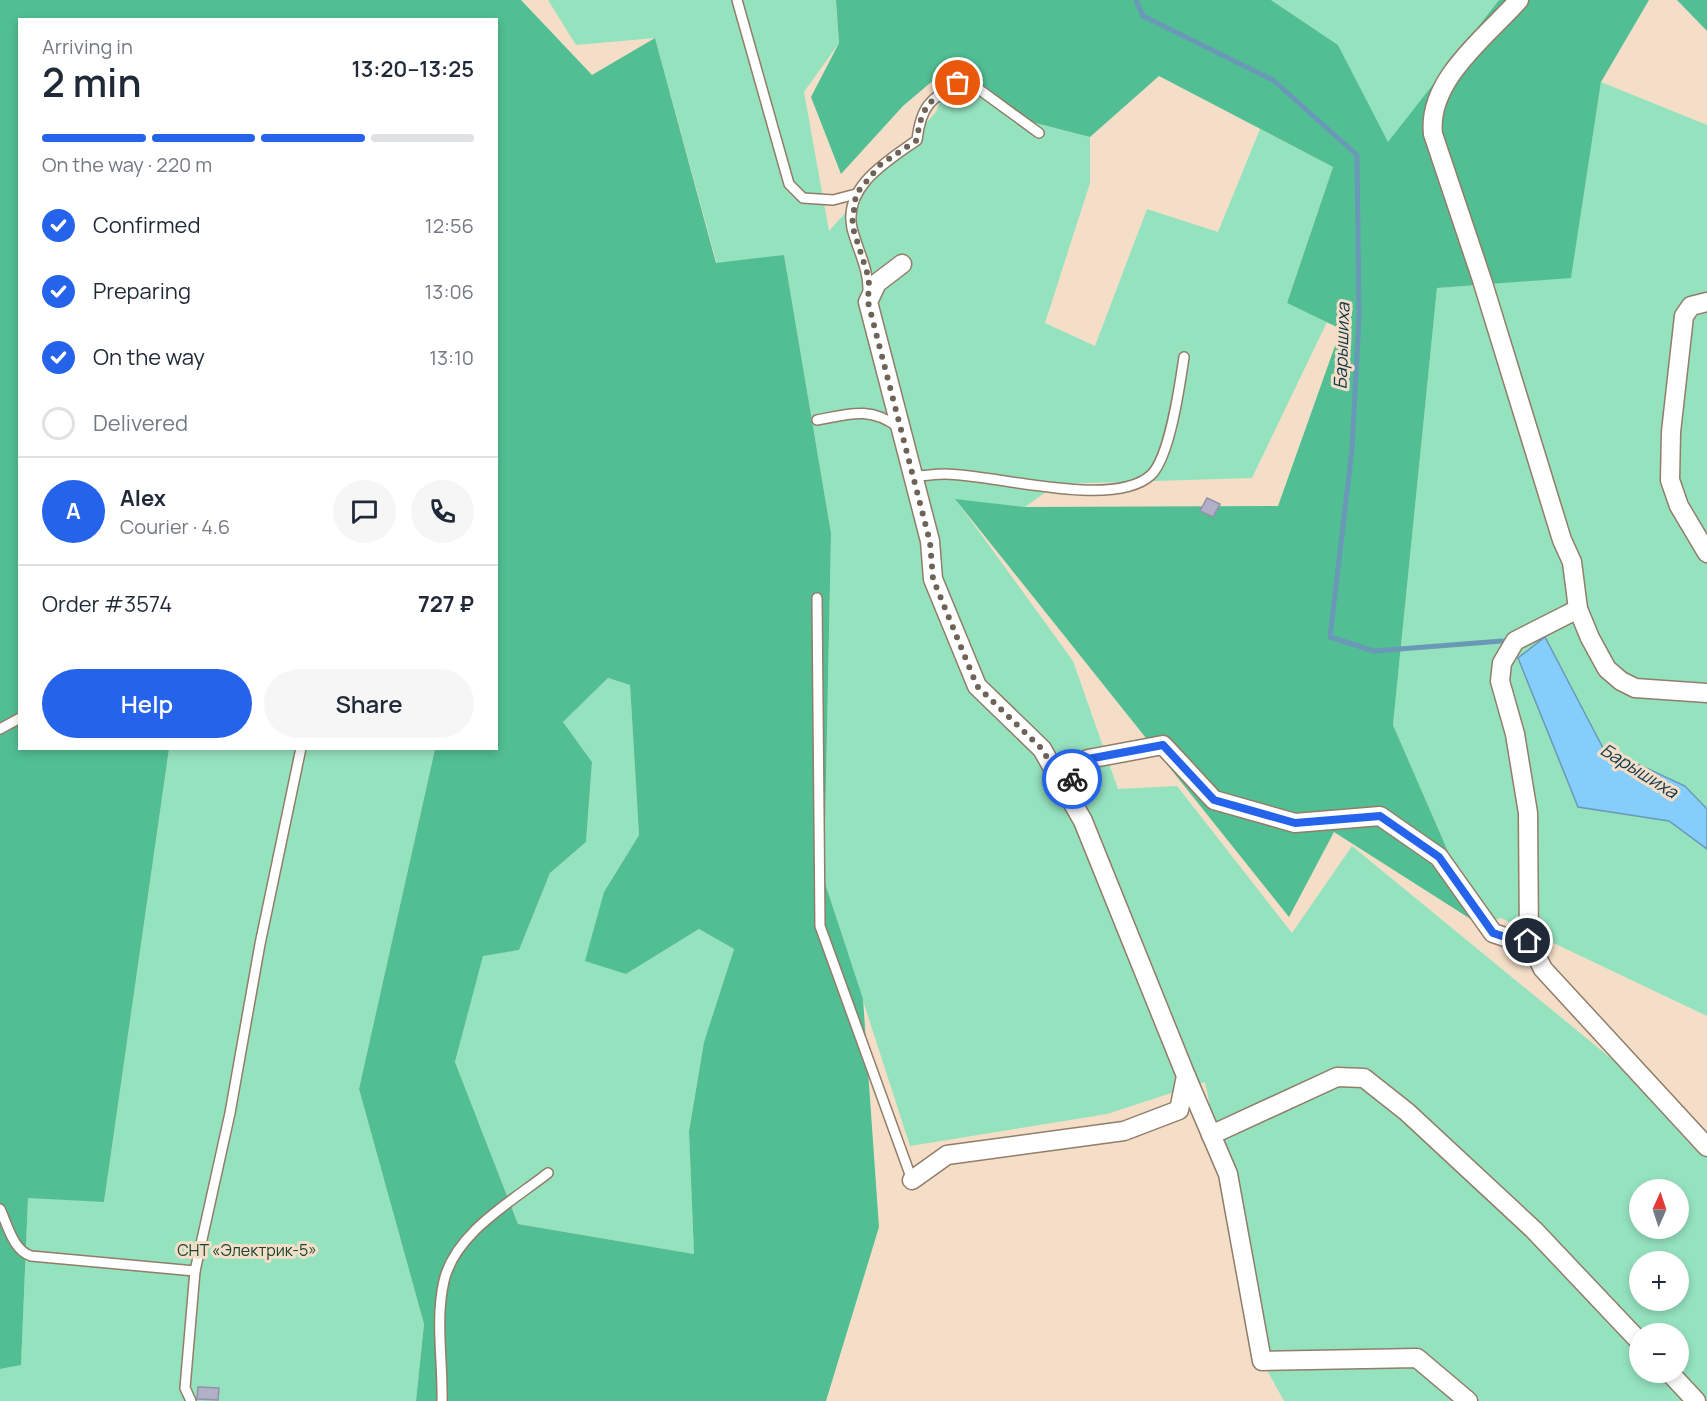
<!DOCTYPE html>
<meta charset="utf-8">
<style>
:root{--surface:#fff;--page:#f6f6f7;--text:#1f2937;--muted:#747a83;--line:#e0e1e3;--accent:#2563eb}
body{margin:0;font-family:Manrope,sans-serif;background:var(--page);color:var(--text);height:100vh;display:flex;flex-direction:column;font-size:22px;white-space:nowrap}
*{box-sizing:border-box;margin:0}
p{font-size:20px;color:var(--muted)}
.icon{flex:none;width:33px;height:33px;fill:none;stroke:currentColor;stroke-width:2;stroke-linecap:round;stroke-linejoin:round}
.map{position:relative;flex:1;overflow:hidden}
.side{position:absolute;left:18px;top:18px;width:480px;height:732px;display:flex;flex-direction:column;background:var(--surface);border-radius:0px;box-shadow:0 3px 9px #0003}
.side>*{flex:none}
.needle{width:39px;rotate:3deg}
.fabs{position:absolute;left:1629px;top:1179px;display:grid;gap:12px}
.fabs a{display:grid;place-items:center;width:60px;height:60px;border-radius:50%;background:var(--surface);box-shadow:0 3px 9px #0003;font-size:30px}
.pin{position:absolute;display:grid;place-items:center;width:51px;height:51px;color:#fff;margin:-26px;border:3px solid #fff;border-radius:50%;box-shadow:0 2px 6px #0007}
.courier{position:absolute;display:grid;place-items:center;width:60px;height:60px;margin:-30px;border:4px solid #2563eb;border-radius:50%;background:#fff;color:#222;box-shadow:0 2px 8px #0007}
.overview em{font-style:normal;font-weight:600}
.overview div{display:flex;flex-direction:column-reverse}
.overview{display:flex;align-items:center;justify-content:space-between;height:102px;padding:0 24px}
h1{font-size:39px;font-weight:600;line-height:45px}
.bar{display:grid;grid-template-columns:repeat(4,1fr);gap:9px 6px;align-content:center;height:72px;padding:0 24px}
.bar i{height:8px;border-radius:4px;background:var(--line)}
.bar .active{background:var(--accent)}
.bar p{grid-column:span 4}
.line{display:flex;align-items:center;gap:15px;padding:0 24px;border-top:2px solid var(--line)}
.line div{flex:1}
.round{display:grid;place-items:center;flex:none;width:63px;height:63px;border-radius:32px;background:var(--page)}
ol{padding:0 24px;list-style:none}
li{display:flex;align-items:center;gap:18px;height:66px}
li p{margin-inline-start:auto}
li .icon{padding:6px;border-radius:50%;background:var(--accent);color:#fff;stroke-width:4}
li:last-child{color:var(--muted)}
li i{width:33px;height:33px;border:3px solid var(--line);border-radius:50%}
.cta{display:flex;gap:12px;margin-top:auto;padding:12px 24px}
.cta a{flex:1;height:69px;border-radius:36px;background:var(--accent);color:#fff;font-size:24px;font-weight:600;line-height:69px;text-align:center}
.cta a+a{background:var(--page);color:var(--text)}
.map>svg:first-child{display:block}
.green{fill:#95e2bf;fill-rule:evenodd}
.forest{fill:#52be93;fill-rule:evenodd}
.water{fill:#85cdfa;stroke:#6999b6;stroke-width:1.5}
.lines{fill:none;stroke-linecap:round;stroke-linejoin:round}
.stream{stroke:#6999b6;stroke-width:5}
.building{fill:#b2afc9;stroke:#9490aa;stroke-width:1.5}
.lane-casing{stroke:#917d69;stroke-width:12}
.street-casing{stroke:#917d69;stroke-width:21}
.lane{stroke:#fff;stroke-width:9}
.street{stroke:#fff;stroke-width:18}
.done{stroke:#6f6256;stroke-width:6;stroke-dasharray:0 10.8}
.route{stroke:#2563eb;stroke-width:8}
.labels{text-anchor:middle;stroke-width:6;stroke-linejoin:round;paint-order:stroke}
.park-label{font-size:16px;fill:#184633;stroke:#f4dec8}
.water-label{font-size:18px;font-style:italic;fill:#0f384e;stroke:#f4dec8}
</style>
<div class="map">
<svg width="1707" height="1401" viewBox="0 0 1707 1401">
<rect width="100%" height="100%" fill="#f4dec8"/>
<!-- green -->
<g class="green">
<path d="M 548,0 L 836,0 L 839,43 L 804,92 L 829,231 L 936,112 L 956,61 L 1020,119 L 1090,137 L 1090,183 L 1045,323 L 1095,346 L 1147,209 L 1218,232 L 1260,129 L 1333,167 L 1287,303 L 1327,322 L 1252,478 L 1057,484 L 1025,507 L 956,500 L 1073,661 L 1118,789 L 1177,786 L 1292,933 L 1352,846 L 1707,1137 L 1707,1401 L 1284,1401 L 1262,1361 L 1205,1082 L 1107,1114 L 910,1146 L 824,880 L 831,533 L 784,255 L 717,264 L 655,38 L 576,45 ZM 1640,1190 L 1678,1190 L 1678,1228 L 1640,1228 ZM 1640,1262 L 1678,1262 L 1678,1300 L 1640,1300 ZM 1640,1334 L 1678,1334 L 1678,1372 L 1640,1372 Z"/>
<path d="M 1271,0 L 1499,0 L 1388,143 L 1338,45 Z"/>
<path d="M 1601,82 L 1707,125 L 1707,809 L 1685,786 L 1603,748 L 1545,637 L 1518,658 L 1578,807 L 1669,821 L 1707,849 L 1707,1016 L 1501,918 L 1480,925 L 1393,725 L 1437,288 L 1571,277 Z"/>
<path d="M 608,678 L 630,685 L 639,835 L 604,892 L 626,974 L 699,929 L 734,949 L 704,1042 L 689,1130 L 694,1254 L 518,1224 L 455,1062 L 483,955 L 519,950 L 550,873 L 586,842 L 592,762 L 563,722 Z"/>
<path d="M 169,749 L 435,749 L 359,1089 L 424,1324 L 416,1401 L 0,1401 L 0,1369 L 21,1365 L 28,1197 L 104,1202 Z"/>
</g>
<!-- forest -->
<g class="forest">
<path d="M 0,0 L 521,0 L 592,75 L 655,38 L 716,263 L 784,255 L 831,533 L 824,880 L 863,999 L 879,1227 L 826,1401 L 416,1401 L 424,1324 L 359,1089 L 435,749 L 496,748 L 496,20 L 20,20 L 20,748 L 169,749 L 104,1202 L 28,1198 L 21,1365 L 0,1369 ZM 608,678 L 630,685 L 639,835 L 604,892 L 585,961 L 626,974 L 699,929 L 734,949 L 704,1042 L 689,1131 L 694,1254 L 518,1224 L 455,1062 L 483,956 L 519,950 L 550,873 L 586,842 L 592,762 L 563,722 Z"/>
<path d="M 836,0 L 1271,0 L 1338,45 L 1388,142 L 1499,0 L 1649,0 L 1601,82 L 1571,278 L 1437,288 L 1393,725 L 1480,925 L 1334,832 L 1289,917 L 955,499 L 1025,507 L 1278,506 L 1341,329 L 1287,303 L 1333,167 L 1159,76 L 1090,137 L 1020,119 L 956,61 L 903,106 L 841,174 L 811,97 L 839,43 Z"/>
<path d="M 1677,0 L 1707,0 L 1707,31 Z"/>
</g>
<!-- water -->
<path class="water" d="M 1545,637 L 1603,748 L 1685,786 L 1707,809 L 1707,849 L 1669,821 L 1578,807 L 1518,658 Z"/>
<g class="lines">
<!-- stream -->
<path class="stream" d="M 1136,0 L 1143,16 L 1273,80 L 1357,155 L 1359,317 L 1352,449 L 1330,637 L 1374,651 L 1502,641"/>
</g>
<!-- building -->
<g class="building">
<path d="M 1207,498 L 1220,504 L 1213,517 L 1200,511 Z"/>
<path d="M 198,1387 L 219,1388 L 218,1400 L 197,1399 Z"/>
</g>
<g class="lines">
<!-- lane casing -->
<g class="lane-casing">
<g id="lane">
<path d="M 737,0 L 789,184 L 803,198 L 833,200 L 856,194"/>
<path d="M 868,291 C 869,269 857,249 852,228 C 843,186 889,160 917,140 C 921,106 930,99 958,83 L 980,90 L 1039,133"/>
<path d="M 817,420 C 849,414 870,406 898,427"/>
<path d="M 913,476 C 924,476 935,474 945,474 C 994,474 1113,510 1151,475 C 1170,457 1180,384 1184,357"/>
<path d="M 817,598 L 820,926 L 912,1180"/>
<path d="M 0,729 L 20,718"/>
<path d="M 0,1209 C 8,1226 13,1250 31,1256 L 195,1271"/>
<path d="M 191,1401 L 185,1388 L 195,1271 L 230,1113 L 260,944 L 301,748"/>
<path d="M 442,1401 C 443,1362 435,1319 444,1281 C 455,1233 511,1202 548,1173"/>
</g>
</g>
<!-- street casing -->
<g class="street-casing">
<g id="street">
<path d="M 1519,0 C 1487,36 1427,80 1433,134 L 1482,280 L 1562,540 L 1572,562 L 1578,609 L 1590,638 L 1607,669 L 1621,681 L 1635,688 L 1707,693"/>
<path d="M 902,264 L 877,283 L 868,302 L 930,541 L 933,579 L 977,686 L 1042,749 L 1083,821 L 1186,1076 L 1179,1110 L 1124,1131 L 947,1155 L 912,1180"/>
<path d="M 1707,302 L 1691,306 L 1684,316 L 1671,432 L 1670,480 L 1679,506 L 1707,553"/>
<path d="M 1578,609 L 1515,641 L 1502,663 L 1500,681 L 1515,734 L 1528,813 L 1529,941 L 1543,969 L 1707,1147"/>
<path d="M 1065,788 L 1088,759 L 1163,745 L 1214,800 L 1295,823 L 1380,816 L 1439,857 L 1493,933 L 1511,939 L 1529,941"/>
<path d="M 1186,1076 L 1228,1174 L 1262,1361 L 1417,1358 L 1468,1401"/>
<path d="M 1211,1135 L 1337,1077 L 1364,1078 L 1407,1112 L 1534,1230 L 1640,1342"/>
<path d="M 1669,1372 L 1696,1401"/>
</g>
</g>
<!-- lane -->
<use href="#lane" class="lane"/>
<!-- street -->
<use href="#street" class="street"/>
</g>
<g class="lines">
<!-- done -->
<path class="done" d="M 958,83 C 930,99 921,106 917,140 L 880,165 L 856,194 L 852,225 L 869,279 L 868,302 L 930,542 L 933,579 L 977,686 L 1042,749 L 1065,788 L 1072,779"/>
<!-- route -->
<path class="route" d="M 1072,779 L 1088,759 L 1163,745 L 1214,800 L 1295,823 L 1380,816 L 1439,857 L 1493,933 L 1511,939 L 1528,941"/>
</g>
<g class="labels">
<!-- park labels -->
<g class="park-label">
<text x="247" y="1256">СНТ «Электрик-5»</text>
</g>
<!-- water labels -->
<g class="water-label">
<text transform="translate(1342 346) rotate(-88)" y="6">Барышиха</text>
<text transform="translate(1639 771) rotate(32)" y="6">Барышиха</text>
</g>
</g>
</svg>
<div class="fabs">
<a><svg class="needle" viewBox="-14 -14 28 28"><path d="M0-13l5 13h-10z" fill="#e53935"/><path d="M0 13l5-13h-10z" fill="#747a83"/></svg></a>
<a>+</a>
<a>−</a>
</div>
<div class="pin" style="left:958px;top:83px;background:#ea580c"><svg class="icon" aria-label="bag" viewBox="0 0 24 24"><path d="M5 8h14l-1 12H6zM9 8a3 3 0 0 1 6 0"/></svg></div>
<div class="pin" style="left:1528px;top:941px;background:#1f2937"><svg class="icon" aria-label="home" viewBox="0 0 24 24"><path d="M3 11l9-7 9 7M6 9v11h12V9"/></svg></div>
<div class="courier" style="left:1072px;top:779px"><svg class="icon" aria-label="bike" viewBox="0 0 24 24"><circle cx="6" cy="16" r="4"/><circle cx="18" cy="16" r="4"/><path d="M6 16l4-8h5l3 8M10 8l3 8H6M13 5h3"/></svg></div>
<section class="side">
<div class="overview"><div><h1>2 min</h1><p>Arriving in</p></div><em>13:20–13:25</em></div>
<div class="bar"><i class="active"></i><i class="active"></i><i class="active"></i><i></i><p>On the way · 220 m</p></div>
<ol>
<li><svg class="icon" aria-label="check" viewBox="0 0 24 24"><path d="M5 12l5 5 9-10"/></svg>Confirmed<p>12:56</p></li>
<li><svg class="icon" aria-label="check" viewBox="0 0 24 24"><path d="M5 12l5 5 9-10"/></svg>Preparing<p>13:06</p></li>
<li><svg class="icon" aria-label="check" viewBox="0 0 24 24"><path d="M5 12l5 5 9-10"/></svg>On the way<p>13:10</p></li>
<li><i></i>Delivered</li>
</ol>
<div class="line" style="height:108px"><b class="round" style="background:var(--accent);color:#fff">A</b><div><b>Alex</b><p>Courier · 4.6</p></div><a class="round"><svg class="icon" aria-label="chat" viewBox="0 0 24 24"><path d="M4 5h16v11H9l-5 4z"/></svg></a><a class="round"><svg class="icon" aria-label="phone" viewBox="0 0 24 24"><path d="M5 4h4l2 5-3 2q2 4 5 5l2-3 5 2v4C11 20 4 13 5 4z"/></svg></a></div>
<div class="line" style="height:78px"><div>Order #3574</div><b>727 ₽</b></div>
<div class="cta"><a>Help</a><a>Share</a></div>
</section>
</div>
